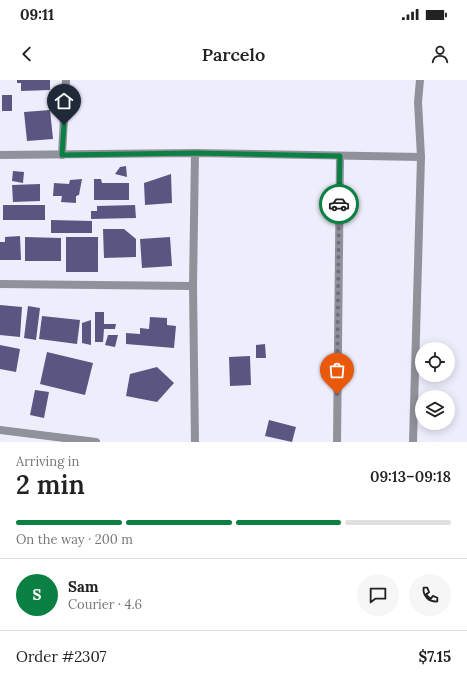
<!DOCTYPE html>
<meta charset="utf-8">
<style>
:root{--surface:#fff;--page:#f6f6f6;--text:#222;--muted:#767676;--line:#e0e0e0;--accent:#0b8043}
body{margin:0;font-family:Lora,serif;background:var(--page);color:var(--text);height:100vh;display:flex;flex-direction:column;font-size:15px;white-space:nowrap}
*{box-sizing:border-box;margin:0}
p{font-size:13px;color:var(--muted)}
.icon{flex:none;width:22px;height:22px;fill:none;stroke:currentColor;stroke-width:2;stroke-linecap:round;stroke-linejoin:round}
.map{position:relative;height:362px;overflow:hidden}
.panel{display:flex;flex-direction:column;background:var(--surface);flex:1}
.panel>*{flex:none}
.fabs{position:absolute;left:415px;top:262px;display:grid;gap:8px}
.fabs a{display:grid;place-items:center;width:40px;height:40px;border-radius:50%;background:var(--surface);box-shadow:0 2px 10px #0003;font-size:20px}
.pin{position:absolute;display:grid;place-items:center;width:34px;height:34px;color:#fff;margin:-41px -17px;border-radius:50% 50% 50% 0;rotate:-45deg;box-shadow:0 0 4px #0007}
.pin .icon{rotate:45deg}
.courier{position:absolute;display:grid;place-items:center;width:40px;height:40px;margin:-20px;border:3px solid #0b8043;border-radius:50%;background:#fff;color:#222;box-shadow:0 1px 5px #0007}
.headline em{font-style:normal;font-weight:600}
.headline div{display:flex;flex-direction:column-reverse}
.headline{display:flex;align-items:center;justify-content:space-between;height:68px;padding:0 16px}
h1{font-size:26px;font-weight:600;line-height:30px}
.bar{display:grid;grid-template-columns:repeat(4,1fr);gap:6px 4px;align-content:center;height:48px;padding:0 16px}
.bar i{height:5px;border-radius:3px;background:var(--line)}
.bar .on{background:var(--accent)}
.bar p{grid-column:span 4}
.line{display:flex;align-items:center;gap:10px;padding:0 16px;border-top:1px solid var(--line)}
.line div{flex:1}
.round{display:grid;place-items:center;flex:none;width:42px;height:42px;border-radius:21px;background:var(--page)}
.status{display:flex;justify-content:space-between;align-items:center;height:28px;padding:0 20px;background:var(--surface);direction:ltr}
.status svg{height:11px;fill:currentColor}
header{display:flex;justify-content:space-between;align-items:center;height:52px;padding:0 16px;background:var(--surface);font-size:18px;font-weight:600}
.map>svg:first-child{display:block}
.building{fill:#5a5681}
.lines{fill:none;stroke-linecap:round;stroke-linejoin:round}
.street{stroke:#91919b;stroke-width:8}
.done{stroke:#6f6f7a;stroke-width:4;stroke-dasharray:0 7.2}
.route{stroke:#0b8043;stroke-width:5}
</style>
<div class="status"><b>09:11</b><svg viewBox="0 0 49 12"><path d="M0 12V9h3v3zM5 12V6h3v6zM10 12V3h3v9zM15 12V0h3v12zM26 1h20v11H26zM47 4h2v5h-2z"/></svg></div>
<header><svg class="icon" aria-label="back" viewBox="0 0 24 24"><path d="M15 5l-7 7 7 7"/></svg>Parcelo<svg class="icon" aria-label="person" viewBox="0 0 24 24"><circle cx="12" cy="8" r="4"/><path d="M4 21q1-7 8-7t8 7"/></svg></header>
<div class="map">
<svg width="467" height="362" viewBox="0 0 467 362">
<rect width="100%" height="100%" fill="#ededfc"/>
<!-- building -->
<g class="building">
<path d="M 17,0 L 50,0 L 50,10 L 21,11 L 21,3 L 17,3 Z"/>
<rect x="2" y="15" width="10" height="16"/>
<path d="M 50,30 L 53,59 L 27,61 L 24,32 Z"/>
<path d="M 126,86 L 127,97 L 115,94 L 120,87 Z"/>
<path d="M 13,91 L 24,92 L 23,103 L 12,101 Z"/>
<path d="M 171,94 L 172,123 L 145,125 L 144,103 Z"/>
<path d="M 82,99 L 79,115 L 76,116 L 76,123 L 61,122 L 62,116 L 53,116 L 54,103 L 69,104 L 70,100 Z"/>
<path d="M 94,99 L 101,99 L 102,103 L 129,103 L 129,120 L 94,120 Z"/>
<path d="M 40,104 L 40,121 L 13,122 L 12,105 Z"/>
<rect x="3" y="125" width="42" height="15"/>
<path d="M 135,125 L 136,138 L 91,139 L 91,131 L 97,131 L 97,126 Z"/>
<path d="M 51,140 L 92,141 L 92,153 L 51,153 Z"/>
<path d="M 103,149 L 124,149 L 136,159 L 136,177 L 104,178 Z"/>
<path d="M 20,156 L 21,180 L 0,180 L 0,162 L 5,162 L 5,157 Z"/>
<path d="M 25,157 L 61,158 L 61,181 L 25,181 Z"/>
<rect x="66" y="157" width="32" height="35"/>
<path d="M 170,157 L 172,186 L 142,188 L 140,159 Z"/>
<path d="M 0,225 L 22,227 L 20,257 L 0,255 Z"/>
<path d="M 28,226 L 40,228 L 36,260 L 24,258 Z"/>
<path d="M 95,232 L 104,232 L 104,244 L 116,244 L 115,249 L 104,249 L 103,262 L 95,262 Z"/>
<path d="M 42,236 L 80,240 L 77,264 L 39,259 Z"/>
<path d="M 150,237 L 167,238 L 167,245 L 176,246 L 174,268 L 126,264 L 126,253 L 140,254 L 140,248 L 149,249 Z"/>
<path d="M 91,240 L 91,265 L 82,263 L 82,243 Z"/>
<path d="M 108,255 L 118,255 L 115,267 L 105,265 Z"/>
<path d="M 265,264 L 266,278 L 256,278 L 256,265 Z"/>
<path d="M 0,265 L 20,269 L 16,292 L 0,289 Z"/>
<path d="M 47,272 L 93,283 L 85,315 L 40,304 Z"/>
<path d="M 250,276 L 251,305 L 230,306 L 229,277 Z"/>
<path d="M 157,287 L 174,303 L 157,322 L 126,316 L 130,294 Z"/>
<path d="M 35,310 L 49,312 L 44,338 L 30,335 Z"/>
<path d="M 269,340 L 296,347 L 292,362 L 265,356 Z"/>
</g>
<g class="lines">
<!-- street -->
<g class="street">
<path d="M 195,73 L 193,206 L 195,362"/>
<path d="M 0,75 L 195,73 L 421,77"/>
<path d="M 62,75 L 66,0"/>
<path d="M 0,204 L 193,206"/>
<path d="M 0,350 L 96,362"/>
<path d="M 337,362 L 340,76"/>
<path d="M 413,362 L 421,77 L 418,22 L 420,0"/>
</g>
</g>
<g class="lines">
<!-- done -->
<path class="done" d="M 337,314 L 339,124"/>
<!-- route -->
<path class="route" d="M 64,45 L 62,75 L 195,73 L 340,76 L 339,124"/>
</g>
</svg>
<div class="fabs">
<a><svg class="icon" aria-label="locate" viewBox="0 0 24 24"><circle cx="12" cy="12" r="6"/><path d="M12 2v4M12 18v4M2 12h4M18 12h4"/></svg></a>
<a><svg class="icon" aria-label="layers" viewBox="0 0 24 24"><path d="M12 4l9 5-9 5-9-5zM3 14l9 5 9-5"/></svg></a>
</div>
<div class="pin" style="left:337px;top:314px;background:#ea580c"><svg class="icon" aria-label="bag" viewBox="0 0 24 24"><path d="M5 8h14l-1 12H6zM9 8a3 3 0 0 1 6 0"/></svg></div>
<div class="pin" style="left:64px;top:45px;background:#1f2937"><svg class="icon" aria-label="home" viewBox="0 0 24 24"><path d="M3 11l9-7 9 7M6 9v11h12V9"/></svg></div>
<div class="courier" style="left:339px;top:124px"><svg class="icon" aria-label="car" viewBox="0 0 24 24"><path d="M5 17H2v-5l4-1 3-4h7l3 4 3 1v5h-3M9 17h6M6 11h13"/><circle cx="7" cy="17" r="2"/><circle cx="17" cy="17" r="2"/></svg></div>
</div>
<section class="panel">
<div class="headline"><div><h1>2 min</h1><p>Arriving in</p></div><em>09:13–09:18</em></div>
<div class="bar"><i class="on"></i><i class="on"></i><i class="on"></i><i></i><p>On the way · 200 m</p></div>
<div class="line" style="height:72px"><b class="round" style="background:var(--accent);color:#fff">S</b><div><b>Sam</b><p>Courier · 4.6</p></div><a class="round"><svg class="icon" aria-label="chat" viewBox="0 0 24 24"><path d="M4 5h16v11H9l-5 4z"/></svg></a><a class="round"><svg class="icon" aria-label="phone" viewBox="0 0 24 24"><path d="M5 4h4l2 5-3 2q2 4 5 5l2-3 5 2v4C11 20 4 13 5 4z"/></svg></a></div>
<div class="line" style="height:52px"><div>Order #2307</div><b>$7.15</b></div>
</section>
